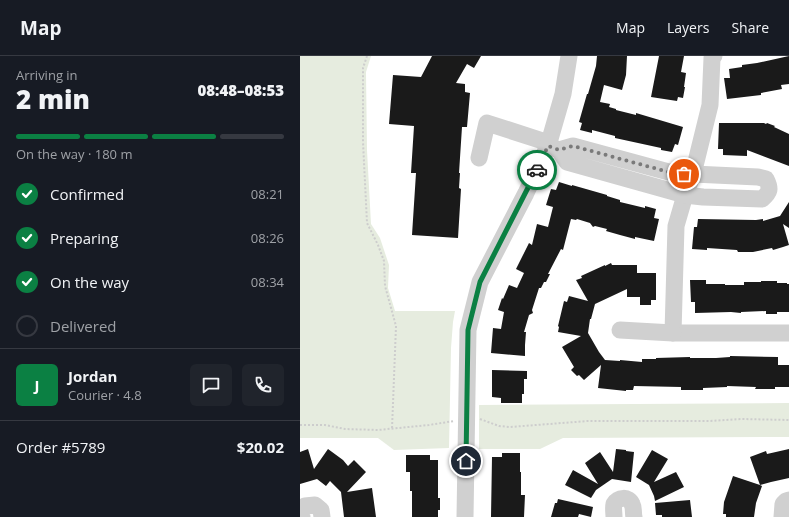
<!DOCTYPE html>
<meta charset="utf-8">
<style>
:root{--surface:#171b24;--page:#20242c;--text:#f1f3f6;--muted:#9ea1a6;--line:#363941;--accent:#0b8043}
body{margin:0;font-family:"Open Sans",sans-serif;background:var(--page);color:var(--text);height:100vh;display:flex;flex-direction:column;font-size:15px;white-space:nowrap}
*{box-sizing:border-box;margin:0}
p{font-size:13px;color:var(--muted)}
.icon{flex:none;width:22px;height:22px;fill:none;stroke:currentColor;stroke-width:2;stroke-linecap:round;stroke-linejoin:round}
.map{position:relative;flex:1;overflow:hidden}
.sheet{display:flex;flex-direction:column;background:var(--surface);width:300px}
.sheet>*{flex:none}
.pin{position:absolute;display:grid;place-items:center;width:34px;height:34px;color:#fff;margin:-17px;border:2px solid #fff;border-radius:50%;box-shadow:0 1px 4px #0007}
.courier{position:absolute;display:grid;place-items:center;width:40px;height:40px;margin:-20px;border:3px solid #0b8043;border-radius:50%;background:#fff;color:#222;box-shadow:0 1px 5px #0007}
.headline em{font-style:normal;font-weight:800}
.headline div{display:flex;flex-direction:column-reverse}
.headline{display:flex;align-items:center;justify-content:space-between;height:68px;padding:0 16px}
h1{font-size:26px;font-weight:800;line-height:30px}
.bar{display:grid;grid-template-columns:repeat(4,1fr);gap:6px 4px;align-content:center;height:48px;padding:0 16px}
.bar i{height:5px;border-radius:3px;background:var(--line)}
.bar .selected{background:var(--accent)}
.bar p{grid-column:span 4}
.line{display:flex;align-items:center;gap:10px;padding:0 16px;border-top:1px solid var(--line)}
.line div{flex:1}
.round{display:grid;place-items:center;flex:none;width:42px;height:42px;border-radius:6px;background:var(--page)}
ol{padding:0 16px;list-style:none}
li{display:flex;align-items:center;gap:12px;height:44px}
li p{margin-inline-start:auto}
li .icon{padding:4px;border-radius:50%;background:var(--accent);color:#fff;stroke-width:4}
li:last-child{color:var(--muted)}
li i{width:22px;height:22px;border:2px solid var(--line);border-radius:50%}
header{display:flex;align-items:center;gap:24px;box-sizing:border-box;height:56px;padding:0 20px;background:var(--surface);border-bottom:1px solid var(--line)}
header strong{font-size:19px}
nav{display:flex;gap:22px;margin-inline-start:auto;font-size:14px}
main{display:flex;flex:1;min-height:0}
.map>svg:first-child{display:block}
.green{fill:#e6ecdf}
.building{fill:#1a1a1a}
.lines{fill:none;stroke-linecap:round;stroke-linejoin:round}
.path{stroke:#cdcdcd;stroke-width:2;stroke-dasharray:2 2;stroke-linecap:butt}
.minor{stroke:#d0d0d0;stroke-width:17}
.done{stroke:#7a7a7a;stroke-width:4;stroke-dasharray:0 7.2}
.route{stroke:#0b8043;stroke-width:5}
</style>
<header>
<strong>Map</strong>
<nav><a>Map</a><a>Layers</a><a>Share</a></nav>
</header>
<main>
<section class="sheet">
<div class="headline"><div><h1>2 min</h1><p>Arriving in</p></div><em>08:48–08:53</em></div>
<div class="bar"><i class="selected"></i><i class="selected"></i><i class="selected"></i><i></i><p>On the way · 180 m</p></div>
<ol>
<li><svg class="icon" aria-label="check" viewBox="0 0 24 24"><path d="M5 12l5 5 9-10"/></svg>Confirmed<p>08:21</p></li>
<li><svg class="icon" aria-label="check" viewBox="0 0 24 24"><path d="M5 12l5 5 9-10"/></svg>Preparing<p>08:26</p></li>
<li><svg class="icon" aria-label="check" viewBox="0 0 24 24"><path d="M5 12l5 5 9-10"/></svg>On the way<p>08:34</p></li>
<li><i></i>Delivered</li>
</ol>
<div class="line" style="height:72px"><b class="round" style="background:var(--accent);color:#fff">J</b><div><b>Jordan</b><p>Courier · 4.8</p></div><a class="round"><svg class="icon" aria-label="chat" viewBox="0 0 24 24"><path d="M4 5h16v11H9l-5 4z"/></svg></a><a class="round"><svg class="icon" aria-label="phone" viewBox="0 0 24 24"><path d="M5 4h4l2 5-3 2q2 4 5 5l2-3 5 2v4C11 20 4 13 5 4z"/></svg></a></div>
<div class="line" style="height:52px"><div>Order #5789</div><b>$20.02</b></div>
</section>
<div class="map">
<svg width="489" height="461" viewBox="0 0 489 461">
<rect width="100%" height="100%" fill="#fff"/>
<!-- green -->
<g class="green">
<path d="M 0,0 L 71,0 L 66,16 L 67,94 L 71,168 L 80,182 L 89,209 L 88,232 L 95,255 L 155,255 L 153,266 L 151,292 L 149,392 L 94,394 L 78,382 L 0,382 Z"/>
<path d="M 489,347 L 489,381 L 263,382 L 240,393 L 179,393 L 179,349 Z"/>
</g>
<!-- building -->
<g class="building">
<path d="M 132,0 L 181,0 L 174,12 L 167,8 L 156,27 L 165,28 L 165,36 L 170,37 L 167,71 L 162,71 L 159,117 L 160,117 L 159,132 L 161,133 L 158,182 L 112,179 L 116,117 L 111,117 L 114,70 L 89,68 L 93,19 L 121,21 Z"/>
<path d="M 297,0 L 327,0 L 326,19 L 322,34 L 304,29 L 300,46 L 310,48 L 309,51 L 316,53 L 316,54 L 336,59 L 336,57 L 383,71 L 378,89 L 375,88 L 372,96 L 361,94 L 361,92 L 315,82 L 315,80 L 292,74 L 292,77 L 280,74 L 282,67 L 279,66 L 287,38 L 288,38 L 296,10 Z"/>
<path d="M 359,0 L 384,0 L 381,16 L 386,17 L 384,31 L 385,31 L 383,42 L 378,41 L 377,45 L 351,41 Z"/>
<path d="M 489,0 L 489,28 L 481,29 L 482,33 L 461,37 L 461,39 L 427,43 L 424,22 L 430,22 L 429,13 L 442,11 L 442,9 L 457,7 Z"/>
<path d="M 419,67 L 464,67 L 466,68 L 467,67 L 475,70 L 474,71 L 489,78 L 489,110 L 447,94 L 447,100 L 423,99 L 423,93 L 418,93 Z"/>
<path d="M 259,126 L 272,130 L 272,129 L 307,139 L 307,140 L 320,144 L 320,146 L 345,152 L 345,150 L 356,153 L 354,162 L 359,163 L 354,185 L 335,181 L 335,183 L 320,179 L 306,175 L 307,173 L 295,170 L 293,171 L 290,167 L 277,163 L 276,164 L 271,163 L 263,194 L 261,193 L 248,218 L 250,218 L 246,226 L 244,226 L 241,232 L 239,232 L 232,254 L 233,257 L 229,259 L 224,276 L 226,276 L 225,289 L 225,300 L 191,297 L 193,272 L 201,273 L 204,256 L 198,254 L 202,242 L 203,243 L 209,229 L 217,232 L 224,217 L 216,213 L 229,187 L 232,189 L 237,168 L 248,171 L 253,151 L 246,149 L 251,133 L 256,134 Z"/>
<path d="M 489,146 L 489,172 L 483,168 L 489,189 L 483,191 L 473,194 L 472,192 L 453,196 L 438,196 L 437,194 L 407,192 L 407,194 L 392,193 L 394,171 L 397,171 L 398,163 L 456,164 L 463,163 L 463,165 L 480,160 Z"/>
<path d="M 311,207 L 312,209 L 337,209 L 337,217 L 356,217 L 356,244 L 351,244 L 351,249 L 340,249 L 340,241 L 327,241 L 327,233 L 295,248 L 291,263 L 290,263 L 288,277 L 299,296 L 305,304 L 320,305 L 320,304 L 342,306 L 342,303 L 356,303 L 356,302 L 390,301 L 390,302 L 416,302 L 430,301 L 430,300 L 478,301 L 478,309 L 489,309 L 489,331 L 475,331 L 475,333 L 455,333 L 456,331 L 427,330 L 427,331 L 403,332 L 403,334 L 381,334 L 381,331 L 334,330 L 333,334 L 326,334 L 326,335 L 298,332 L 301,309 L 284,324 L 279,319 L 277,320 L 271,314 L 274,311 L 262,291 L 281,280 L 258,276 L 259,271 L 258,270 L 264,245 L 267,246 L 269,240 L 288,245 L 276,224 L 282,222 L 281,220 L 305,209 L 305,210 Z"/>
<path d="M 390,224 L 406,224 L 406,228 L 425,228 L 425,229 L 444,229 L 444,226 L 461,226 L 461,225 L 477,225 L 477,227 L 487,227 L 487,228 L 489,228 L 489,256 L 477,256 L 477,258 L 466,258 L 466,255 L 441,256 L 441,257 L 431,256 L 395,257 L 395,246 L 391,246 Z"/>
<path d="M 192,314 L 227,315 L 227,323 L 224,323 L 224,338 L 222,338 L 222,347 L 201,347 L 201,342 L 192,341 Z"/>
<path d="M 8,393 L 14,413 L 28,393 L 43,404 L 48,410 L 54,404 L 66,416 L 47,436 L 72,432 L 76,461 L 44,461 L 41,436 L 30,425 L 26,430 L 17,423 L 0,428 L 0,396 Z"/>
<path d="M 316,393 L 326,394 L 326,395 L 334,396 L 331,426 L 312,423 L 296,434 L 291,442 L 265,429 L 273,414 L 298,428 L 285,407 L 300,396 L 313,416 Z"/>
<path d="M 489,393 L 489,422 L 471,426 L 460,429 L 462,430 L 456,447 L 454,461 L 426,461 L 426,458 L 423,458 L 424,446 L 433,420 L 460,429 L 450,401 L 466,395 L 467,398 Z"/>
<path d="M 352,394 L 368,403 L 354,426 L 376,416 L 384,431 L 355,445 L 354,440 L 349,429 L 336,421 Z"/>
<path d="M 202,397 L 220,397 L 220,416 L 221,416 L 221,439 L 225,439 L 224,461 L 191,461 L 192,401 L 202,401 Z"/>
<path d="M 106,399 L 130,399 L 130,404 L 138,404 L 138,442 L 140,442 L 140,454 L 138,454 L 138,461 L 112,461 L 112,435 L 110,435 L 110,416 L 106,416 Z"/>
<path d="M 258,443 L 293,451 L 291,461 L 279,458 L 278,461 L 251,461 L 255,447 L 257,447 Z"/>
<path d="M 390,444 L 392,461 L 362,461 L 362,459 L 356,459 L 355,447 Z"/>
</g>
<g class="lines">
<!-- path -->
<g class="path">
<path d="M 67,0 L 63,12 L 63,86 L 67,167 L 78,189 L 84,205 L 85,230 L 96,270 L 92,373"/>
<path d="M 180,363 L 199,370 L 210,371 L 288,365 L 409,365 L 442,363 L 489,364"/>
<path d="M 0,369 L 25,369 L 45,373 L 78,374 L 129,369 L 154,365"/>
</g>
<!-- minor -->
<g class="minor">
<path d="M 414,0 L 412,2 L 410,49 L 393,118 L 385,139 L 376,170 L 373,277 L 489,277"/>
<path d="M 248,90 L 259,94 L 273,90 L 376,118 L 393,118 L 458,121 L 466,123 C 471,133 470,136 462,143 L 403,141 L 385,139 L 267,106 L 259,94"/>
<path d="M 179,102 L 187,67 L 249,87"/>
<path d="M 320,274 L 373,277"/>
<path d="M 2,461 L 1,458 L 5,450 L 15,449 L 21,454 L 22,461"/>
<path d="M 165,461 L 168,274 L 180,226 L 226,137 L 248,90 L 263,38 L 269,0"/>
<path d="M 314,461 C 314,457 313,452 314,448 C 318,441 329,440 332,448 C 334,452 333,457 334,461"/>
<path d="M 482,461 L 483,448 L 486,445 L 489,444"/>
</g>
</g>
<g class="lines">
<!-- done -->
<path class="done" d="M 237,114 L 248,90 L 259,94 L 273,90 L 376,118 L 384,118"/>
<!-- route -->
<path class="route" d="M 166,405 L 168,274 L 180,226 L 237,114"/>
</g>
</svg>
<div class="pin" style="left:384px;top:118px;background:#ea580c"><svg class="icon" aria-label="bag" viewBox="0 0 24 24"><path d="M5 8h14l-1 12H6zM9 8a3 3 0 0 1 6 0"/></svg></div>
<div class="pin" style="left:166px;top:405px;background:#1f2937"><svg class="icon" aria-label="home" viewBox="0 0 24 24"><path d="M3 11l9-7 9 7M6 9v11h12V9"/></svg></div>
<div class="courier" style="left:237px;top:114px"><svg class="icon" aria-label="car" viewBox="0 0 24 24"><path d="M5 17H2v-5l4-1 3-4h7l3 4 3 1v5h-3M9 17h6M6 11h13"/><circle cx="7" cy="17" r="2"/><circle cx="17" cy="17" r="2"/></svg></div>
</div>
</main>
